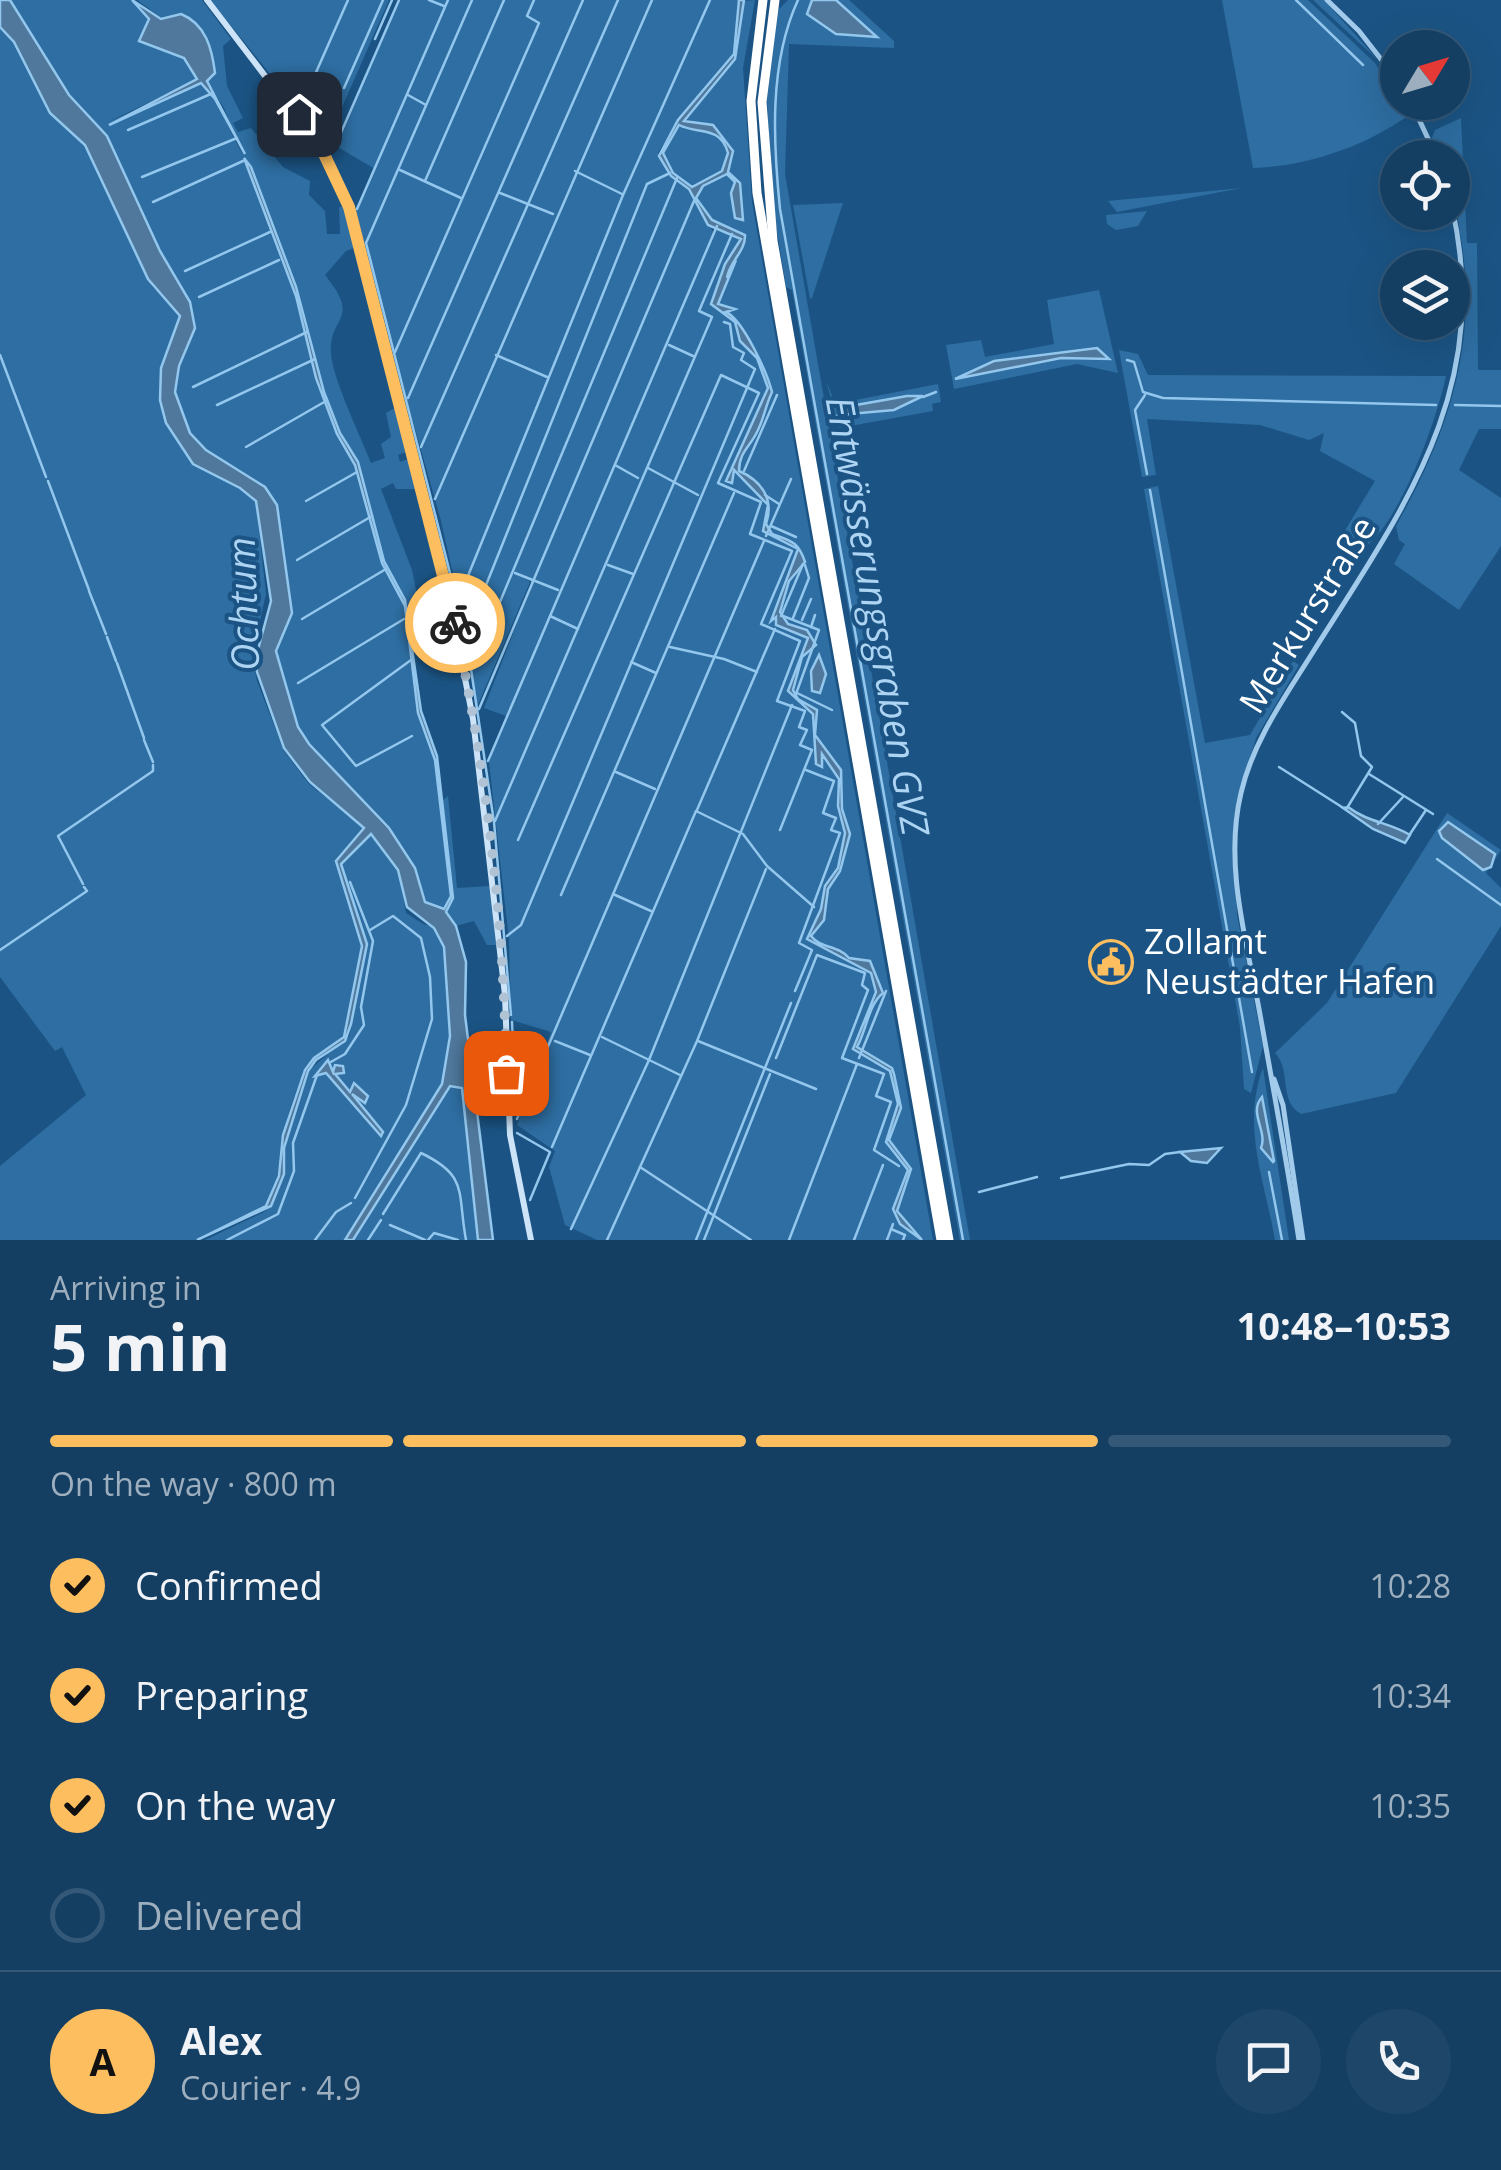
<!DOCTYPE html>
<meta charset="utf-8">
<style>
:root{--surface:#143f63;--page:#1d4669;--text:#f1f3f6;--muted:#9dafbe;--line:#335878;--accent:#fcbe5e}
body{margin:0;font-family:"Open Sans",sans-serif;background:var(--page);color:var(--text);height:100vh;display:flex;flex-direction:column;font-size:38px;white-space:nowrap}
*{box-sizing:border-box;margin:0}
p{font-size:32px;color:var(--muted)}
.icon{flex:none;width:55px;height:55px;fill:none;stroke:currentColor;stroke-width:2;stroke-linecap:round;stroke-linejoin:round}
.map{position:relative;height:1240px;overflow:hidden}
.panel{display:flex;flex-direction:column;background:var(--surface);flex:1}
.panel>*{flex:none}
.needle{width:65px;rotate:52deg}
.buttons{position:absolute;left:1380px;top:30px;display:grid;gap:20px}
.buttons a{display:grid;place-items:center;width:90px;height:90px;border-radius:50%;background:var(--surface);box-shadow:0 10px 40px #0002,0 0 0 2px var(--line);font-size:50px}
.pin{position:absolute;display:grid;place-items:center;width:85px;height:85px;color:#fff;margin:-42px;border-radius:20px;box-shadow:0 5px 15px #0006}
.courier{position:absolute;display:grid;place-items:center;width:100px;height:100px;margin:-50px;border:8px solid #fcbe5e;border-radius:50%;background:#fff;color:#222;box-shadow:0 2px 12px #0007}
.overview em{font-style:normal;font-weight:700}
.overview div{display:flex;flex-direction:column-reverse}
.overview{display:flex;align-items:center;justify-content:space-between;height:170px;padding:0 50px}
h1{font-size:65px;font-weight:700;line-height:75px}
.bar{display:grid;grid-template-columns:repeat(4,1fr);gap:15px 10px;align-content:center;height:120px;padding:0 50px}
.bar i{height:12px;border-radius:8px;background:var(--line)}
.bar .selected{background:var(--accent)}
.bar p{grid-column:span 4}
.line{display:flex;align-items:center;gap:25px;padding:0 50px;border-top:2px solid var(--line)}
.line div{flex:1}
.round{display:grid;place-items:center;flex:none;width:105px;height:105px;border-radius:52px;background:var(--page)}
ol{padding:0 50px;list-style:none}
li{display:flex;align-items:center;gap:30px;height:110px}
li p{margin-inline-start:auto}
li .icon{padding:10px;border-radius:50%;background:var(--accent);color:#111;stroke-width:4}
li:last-child{color:var(--muted)}
li i{width:55px;height:55px;border:5px solid var(--line);border-radius:50%}
.map>svg:first-child{display:block}
.green{fill:#2e6ea2}
.water{fill:#4f789c;stroke:#94c7ed;stroke-width:2.5;fill-rule:evenodd}
.lines{fill:none;stroke-linecap:round;stroke-linejoin:round}
.stream{stroke:#94c7ed;stroke-width:2.5}
.tertiary{stroke:#a1caeb;stroke-width:5}
.secondary{stroke:#cde4f8;stroke-width:6}
.motorway{stroke:#fff;stroke-width:9}
.done{stroke:#afc3d4;stroke-width:10;stroke-dasharray:0 18}
.route{stroke:#fcbe5e;stroke-width:12}
.labels{text-anchor:middle;stroke-width:8;stroke-linejoin:round;paint-order:stroke}
.street-label{font-size:35px;fill:#fff;stroke:#1b5484}
.poi-label{font-size:35px;fill:#fff;stroke:#1b5484;text-anchor:start}
.water-label{font-size:38px;font-style:italic;fill:#add4f3;stroke:#1b5484}
</style>
<div class="map">
<svg width="1501" height="1240" viewBox="0 0 1501 1240">
<rect width="100%" height="100%" fill="#1b5484"/>
<!-- green -->
<g class="green">
<path d="M 10,0 L 132,0 L 149,18 L 140,41 L 184,58 L 198,79 L 108,122 L 200,83 L 215,99 L 242,154 L 224,108 L 207,81 L 213,77 L 213,55 L 137,0 L 202,0 L 231,39 L 223,46 L 227,86 L 243,118 L 233,123 L 238,132 L 251,128 L 283,167 L 310,181 L 309,195 L 325,211 L 327,234 L 340,234 L 339,207 L 346,207 L 356,247 L 346,251 L 325,275 C 362,321 329,314 331,353 C 332,378 361,437 371,463 L 385,458 L 381,444 L 391,437 L 386,413 L 398,406 L 409,451 L 398,455 L 400,462 L 411,458 L 420,489 L 396,489 L 393,483 L 381,489 L 412,570 L 425,633 L 409,635 L 405,600 L 384,561 L 365,487 L 324,392 L 296,287 L 251,167 L 243,158 L 296,296 L 316,378 L 337,434 L 355,465 L 382,563 L 405,606 L 418,712 L 435,760 L 451,896 L 444,910 L 425,902 L 415,868 L 389,828 L 309,744 L 298,727 L 276,650 L 292,613 L 277,505 L 265,487 L 206,450 L 190,433 L 175,394 L 179,366 L 195,328 L 190,302 L 160,251 L 107,136 L 69,95 Z"/>
<path d="M 210,0 L 389,0 L 326,144 L 302,110 L 310,96 L 279,85 Z"/>
<path d="M 399,0 L 739,0 L 734,54 L 678,120 L 658,153 L 671,176 L 689,189 L 715,235 L 712,220 L 696,198 L 699,190 L 728,172 L 733,151 L 713,125 L 684,119 L 735,59 L 743,1 L 755,0 L 743,68 L 752,202 L 933,1240 L 597,1240 L 565,1225 L 549,1167 L 555,1151 L 517,1125 L 551,1032 L 511,1020 L 509,940 L 489,762 L 506,716 L 484,708 L 533,582 L 525,579 L 530,582 L 477,707 L 471,673 L 513,575 L 472,659 L 441,521 L 354,212 L 375,169 L 336,146 Z"/>
<path d="M 788,0 L 812,0 L 807,14 L 837,34 L 876,37 L 834,0 L 849,0 L 894,41 L 894,48 L 789,44 L 785,174 L 970,1240 L 960,1240 L 792,290 L 786,287 L 771,195 L 767,100 L 777,11 Z"/>
<path d="M 1222,0 L 1308,0 L 1375,63 L 1408,116 C 1363,147 1308,166 1253,168 Z"/>
<path d="M 1313,0 L 1324,0 L 1378,60 Z"/>
<path d="M 0,27 L 14,42 L 50,113 L 85,145 L 152,286 L 180,316 L 161,368 L 166,423 L 193,464 L 240,487 L 256,501 L 266,594 L 252,657 L 257,681 L 284,751 L 309,784 L 363,827 L 336,861 L 362,945 L 345,1033 C 338,1047 324,1047 314,1057 C 299,1074 280,1134 281,1157 L 308,1071 L 349,1036 L 367,946 L 341,864 L 367,834 L 375,834 L 399,872 L 406,913 L 425,925 L 451,926 L 487,1240 L 205,1240 L 264,1212 L 269,1208 L 266,1206 L 197,1240 L 0,1240 L 0,1166 L 86,1095 L 62,1047 L 55,1051 L 0,977 Z"/>
<path d="M 1461,118 L 1467,243 L 1477,243 L 1478,370 L 1501,370 L 1501,429 L 1479,429 L 1459,470 L 1501,498 L 1501,546 L 1459,610 L 1394,564 L 1405,544 L 1399,540 L 1396,526 C 1441,446 1472,365 1465,271 C 1462,233 1452,197 1452,158 L 1440,157 L 1432,138 L 1435,130 Z"/>
<path d="M 679,125 C 699,135 720,125 728,153 L 722,171 L 691,187 L 674,173 L 663,153 Z"/>
<path d="M 1241,188 L 1117,212 L 1108,201 Z"/>
<path d="M 843,203 L 812,298 L 810,299 L 793,205 Z"/>
<path d="M 1147,211 L 1138,226 L 1116,230 L 1107,224 L 1106,215 Z"/>
<path d="M 1099,290 L 1118,373 L 1077,364 L 954,389 L 946,345 L 981,340 L 985,357 L 1054,344 L 1047,300 Z"/>
<path d="M 1119,350 L 1138,354 L 1148,375 L 1446,376 C 1437,419 1401,520 1366,546 L 1344,532 L 1375,481 L 1320,451 L 1324,433 L 1309,440 L 1260,425 L 1147,419 L 1156,475 L 1142,477 Z"/>
<path d="M 826,380 L 835,404 L 938,384 L 941,402 L 932,404 L 933,411 L 839,428 Z"/>
<path d="M 1158,486 L 1205,743 L 1250,735 L 1293,661 L 1299,665 L 1256,738 L 1235,812 L 1237,915 L 1263,1046 L 1251,1093 L 1244,1089 L 1240,1027 L 1144,489 Z"/>
<path d="M 448,796 L 457,888 L 491,886 L 496,945 L 487,945 L 474,921 L 456,926 L 446,911 L 453,898 L 441,802 Z"/>
<path d="M 1447,813 L 1501,850 L 1486,873 L 1501,888 L 1501,926 L 1396,1093 L 1301,1114 C 1278,1101 1292,1070 1275,1053 L 1327,1003 Z"/>
<path d="M 1263,1068 L 1289,1240 L 1275,1240 C 1265,1182 1241,1126 1263,1068 Z"/>
</g>
<!-- water -->
<g class="water">
<path d="M 0,0 L 10,0 L 69,95 L 107,136 L 160,251 L 190,302 L 195,328 L 179,366 L 175,392 L 190,433 L 206,450 L 265,487 L 277,505 L 292,613 L 276,651 L 298,727 L 309,744 L 389,828 L 415,868 L 425,902 L 444,909 L 451,896 L 435,760 L 418,713 L 405,606 L 382,563 L 355,465 L 337,434 L 316,378 L 296,296 L 244,158 L 251,167 L 296,287 L 324,392 L 340,433 L 358,462 L 384,561 L 405,600 L 421,711 L 437,756 L 453,898 L 446,912 L 456,926 L 466,962 L 465,1015 L 493,1240 L 478,1240 L 462,1088 L 450,1086 L 353,1240 L 345,1240 L 442,1084 L 450,1036 L 444,947 L 434,928 L 407,907 L 398,870 L 371,834 L 341,864 L 367,944 L 351,1024 L 345,1041 L 316,1060 L 308,1071 L 284,1148 L 284,1174 L 271,1206 L 197,1240 L 266,1206 L 279,1176 L 283,1135 L 305,1070 L 314,1058 L 344,1037 L 362,946 L 336,861 L 364,828 L 310,782 L 284,748 L 257,672 L 256,657 L 271,601 L 256,501 L 240,488 L 193,464 L 166,423 L 160,400 L 161,368 L 180,316 L 148,279 L 85,145 L 50,113 L 14,42 L 0,27 Z"/>
<path d="M 132,0 L 161,19 L 181,14 C 206,24 212,49 215,73 L 207,81 L 245,154 L 215,99 L 201,83 L 109,125 L 197,79 L 184,58 L 139,41 L 149,19 Z"/>
<path d="M 739,0 L 744,0 L 735,59 L 684,121 L 713,125 L 733,151 L 728,172 L 740,183 L 743,220 L 735,218 L 731,193 L 735,182 L 727,174 L 703,186 L 696,198 L 712,220 L 745,235 C 746,251 729,262 727,278 L 736,260 L 718,304 L 735,309 L 726,312 C 743,320 767,372 772,392 C 765,407 764,419 757,432 C 750,447 739,452 739,471 C 760,480 775,498 766,524 L 772,534 C 791,541 798,541 805,562 L 789,581 L 780,612 L 788,624 L 807,630 L 816,645 L 802,657 L 793,690 L 798,699 L 817,710 L 815,735 L 841,770 L 842,809 L 850,834 L 840,871 L 828,889 L 824,920 L 811,936 C 821,949 838,945 849,958 L 870,961 L 883,993 C 868,1005 867,1029 857,1047 L 892,1068 L 894,1074 L 901,1108 L 889,1140 L 911,1169 L 897,1211 L 922,1240 L 900,1224 L 893,1209 L 908,1170 L 886,1142 L 898,1104 L 890,1071 L 853,1049 L 876,992 L 871,973 L 807,939 L 821,909 L 825,886 L 838,868 L 845,833 L 838,806 L 839,779 L 822,754 L 822,767 L 816,764 L 813,714 L 788,691 L 808,638 L 776,625 L 776,617 L 771,621 L 798,549 L 763,531 L 768,505 L 734,470 L 732,483 L 726,481 L 768,388 L 757,358 L 740,341 L 735,322 L 711,304 L 725,264 L 741,239 L 708,225 L 689,189 L 671,176 L 659,156 L 678,120 L 734,54 ZM 679,125 C 699,135 720,125 728,153 L 722,171 L 692,187 L 673,173 L 663,153 Z"/>
<path d="M 812,0 L 836,0 L 877,37 L 836,34 L 807,14 Z"/>
<path d="M 1097,348 L 1109,359 L 1061,358 L 955,379 L 994,361 Z"/>
<path d="M 907,396 L 923,396 L 894,410 L 838,415 L 845,407 Z"/>
<path d="M 819,655 L 826,674 L 820,693 L 812,691 L 811,671 Z"/>
<path d="M 1348,807 C 1369,823 1389,822 1410,835 L 1405,843 L 1373,829 L 1343,808 Z"/>
<path d="M 1448,822 L 1495,854 L 1491,867 L 1483,870 L 1442,838 L 1439,831 Z"/>
<path d="M 328,1060 L 333,1072 L 335,1065 L 343,1066 L 344,1073 L 335,1074 L 350,1092 L 354,1083 L 368,1096 L 365,1103 L 352,1094 L 383,1132 L 381,1136 L 326,1073 L 315,1076 Z"/>
<path d="M 1262,1097 L 1274,1161 L 1273,1162 L 1261,1148 C 1268,1131 1248,1113 1262,1097 Z"/>
<path d="M 1221,1148 L 1207,1163 L 1191,1161 L 1180,1152 Z"/>
</g>
<g class="lines">
<!-- stream -->
<g class="stream">
<path d="M 429,0 L 444,6"/>
<path d="M 472,0 L 366,243 L 466,636 L 494,822 L 511,1015"/>
<path d="M 798,0 C 769,63 773,141 780,209 L 963,1240"/>
<path d="M 1296,0 L 1363,65"/>
<path d="M 375,39 L 392,0"/>
<path d="M 344,88 L 383,0"/>
<path d="M 306,95 L 348,0"/>
<path d="M 408,95 L 426,105"/>
<path d="M 128,130 L 213,93"/>
<path d="M 336,144 L 399,0"/>
<path d="M 400,170 L 461,198"/>
<path d="M 575,171 L 622,194"/>
<path d="M 142,177 L 237,138"/>
<path d="M 425,181 L 504,0"/>
<path d="M 500,193 L 553,214"/>
<path d="M 153,202 L 243,161"/>
<path d="M 357,209 L 448,0"/>
<path d="M 185,271 L 270,232"/>
<path d="M 199,297 L 279,260"/>
<path d="M 669,345 L 693,356"/>
<path d="M 395,352 L 539,23 L 527,16 L 534,0"/>
<path d="M 0,355 L 46,477"/>
<path d="M 496,355 L 547,377"/>
<path d="M 1127,360 L 1134,362 L 1143,392 L 1163,398 L 1436,405"/>
<path d="M 193,387 L 307,332"/>
<path d="M 1145,395 L 1135,410 L 1147,474"/>
<path d="M 923,397 L 936,392"/>
<path d="M 408,398 L 583,0"/>
<path d="M 217,405 L 315,359"/>
<path d="M 1455,405 L 1501,406"/>
<path d="M 246,447 L 326,401"/>
<path d="M 421,447 L 618,0"/>
<path d="M 615,465 L 638,478"/>
<path d="M 648,468 L 698,495"/>
<path d="M 744,471 L 777,395"/>
<path d="M 48,481 L 89,590"/>
<path d="M 1150,490 L 1252,1072"/>
<path d="M 765,495 L 779,504"/>
<path d="M 435,499 L 652,0"/>
<path d="M 306,501 L 357,472"/>
<path d="M 771,526 L 796,537"/>
<path d="M 766,536 L 791,479"/>
<path d="M 297,560 L 372,516"/>
<path d="M 608,565 L 633,574"/>
<path d="M 515,573 L 558,590"/>
<path d="M 89,591 L 106,634"/>
<path d="M 459,598 L 623,195 L 710,0"/>
<path d="M 550,616 L 578,629"/>
<path d="M 781,616 L 803,564"/>
<path d="M 783,616 L 819,630 L 796,694"/>
<path d="M 793,618 L 809,578 L 805,565"/>
<path d="M 302,619 L 386,569"/>
<path d="M 802,620 L 811,599"/>
<path d="M 811,627 L 815,615"/>
<path d="M 466,635 L 647,184 L 670,173"/>
<path d="M 107,637 L 116,661"/>
<path d="M 670,647 L 724,659 L 757,672"/>
<path d="M 411,660 L 322,725 L 356,766 L 412,736"/>
<path d="M 631,662 L 656,673"/>
<path d="M 117,663 L 144,738"/>
<path d="M 472,669 L 677,178"/>
<path d="M 298,683 L 404,619"/>
<path d="M 797,693 L 832,710"/>
<path d="M 479,709 L 694,201"/>
<path d="M 1342,712 L 1355,723 L 1361,756 L 1372,767 L 1347,808"/>
<path d="M 144,740 L 153,762"/>
<path d="M 488,761 L 717,226"/>
<path d="M 1279,767 L 1345,809"/>
<path d="M 616,772 L 655,789"/>
<path d="M 1369,774 L 1433,814"/>
<path d="M 697,810 L 775,629"/>
<path d="M 495,821 L 712,317 L 699,311 L 732,234"/>
<path d="M 1378,824 L 1403,797"/>
<path d="M 1410,834 L 1426,810"/>
<path d="M 518,840 L 721,375 L 759,393 L 718,483 L 761,502 L 750,534 L 792,551 L 761,624 L 800,641 L 777,701 L 805,711 L 799,727 L 807,730 L 800,745 L 812,750 L 780,830"/>
<path d="M 1437,859 L 1501,905"/>
<path d="M 83,884 L 58,836 L 153,771 L 153,765"/>
<path d="M 613,894 L 651,911"/>
<path d="M 561,895 L 734,493"/>
<path d="M 507,936 L 521,925 L 755,369 L 741,360 L 744,353 L 733,347 L 730,324 L 724,322"/>
<path d="M 0,950 L 87,891 L 84,887"/>
<path d="M 795,991 L 812,950 L 799,943 L 840,833 L 831,830 L 836,818 L 823,813 L 834,781 L 806,770"/>
<path d="M 512,1022 L 514,1067 L 535,1070"/>
<path d="M 602,1037 L 680,1075"/>
<path d="M 555,1041 L 590,1055"/>
<path d="M 698,1041 L 816,1089"/>
<path d="M 776,1058 L 817,955 L 865,973 L 862,985 L 868,990 L 842,1058 L 884,1074 L 876,1096 L 891,1102 L 874,1150 L 899,1166"/>
<path d="M 859,1058 L 886,991"/>
<path d="M 329,1063 L 345,1054 L 364,1025 L 361,1007 L 373,941 L 350,882"/>
<path d="M 517,1119 L 764,541"/>
<path d="M 517,1133 L 550,1152 L 530,1200"/>
<path d="M 552,1147 L 696,811 L 743,834 L 767,866 L 814,907"/>
<path d="M 640,1167 L 751,1240"/>
<path d="M 1269,1172 L 1282,1240"/>
<path d="M 1061,1178 L 1129,1164 L 1149,1165 L 1165,1154 L 1180,1152"/>
<path d="M 979,1192 L 1037,1177"/>
<path d="M 355,1198 L 406,1105 L 432,1019 L 430,977 L 421,938 L 393,916 L 370,930"/>
<path d="M 383,1214 L 421,1153 C 469,1176 457,1192 466,1240"/>
<path d="M 390,1225 L 425,1240"/>
<path d="M 571,1229 L 649,1060 L 792,705"/>
<path d="M 891,1229 L 905,1235 L 903,1240"/>
<path d="M 227,1240 L 278,1214 L 294,1171 L 293,1143 L 317,1075"/>
<path d="M 315,1240 L 336,1212 L 351,1203"/>
<path d="M 368,1240 L 381,1220"/>
<path d="M 428,1240 L 434,1233 L 458,1240"/>
<path d="M 607,1240 L 697,1041 L 766,869"/>
<path d="M 696,1240 L 791,1003"/>
<path d="M 704,1240 L 770,1074"/>
<path d="M 789,1240 L 857,1064"/>
<path d="M 854,1240 L 883,1165"/>
<path d="M 887,1240 L 893,1224"/>
</g>
<!-- tertiary -->
<g class="tertiary">
<path d="M 1327,0 L 1359,31 L 1398,81"/>
<path d="M 1411,102 L 1437,158"/>
<path d="M 1274,1079 L 1283,1105 L 1303,1240"/>
<path d="M 1299,1240 C 1287,1163 1273,1086 1259,1009 C 1246,939 1224,864 1241,793 C 1253,741 1285,697 1313,652 C 1405,506 1493,389 1452,207"/>
</g>
<!-- secondary -->
<path class="secondary" d="M 207,0 L 324,153 L 349,207 L 375,305 L 441,557 L 473,719 L 505,995 L 510,1135 L 531,1240"/>
<!-- motorway -->
<g class="motorway">
<path d="M 763,0 L 751,101 L 757,193 L 941,1240"/>
<path d="M 775,0 L 762,102 L 773,241 L 949,1240"/>
</g>
</g>
<g class="lines">
<!-- done -->
<path class="done" d="M 455,623 C 486,769 505,924 506,1073"/>
<!-- route -->
<path class="route" d="M 299,114 L 324,154 L 349,207 L 455,623"/>
</g>
<!-- icons -->
<defs>
<g id="civic-ring" transform="scale(2.25)"><circle r="9.5" fill="#1b5484" stroke="#fcbe5e" stroke-width="1.5"/><path d="M-.6-6.5H3V-4.5H.6V-3L4-1V1h2V6H-6V1h2V-1L-.6-3ZM-1.2 2.5V6h2.4V2.5Z" fill="#fcbe5e"/></g>
</defs>
<g fill-rule="evenodd">
<use href="#civic-ring" x="1111" y="962"/>
</g>
<g class="labels">
<!-- street labels -->
<g class="street-label">
<text transform="translate(1308 615) rotate(-58)" y="12">Merkurstraße</text>
</g>
<!-- poi labels -->
<g class="poi-label">
<text x="1144" y="954">Zollamt<tspan x="1144" dy="40">Neustädter Hafen</tspan></text>
</g>
<!-- water labels -->
<g class="water-label">
<text transform="translate(244 604) rotate(-92)" y="13">Ochtum</text>
<text transform="translate(877 616) rotate(80)" y="13">Entwässerungsgraben GVZ</text>
</g>
</g>
</svg>
<div class="buttons">
<a><svg class="needle" viewBox="-14 -14 28 28"><path d="M0-13l5 13h-10z" fill="#e53935"/><path d="M0 13l5-13h-10z" fill="#9dafbe"/></svg></a>
<a><svg class="icon" aria-label="locate" viewBox="0 0 24 24"><circle cx="12" cy="12" r="6"/><path d="M12 2v4M12 18v4M2 12h4M18 12h4"/></svg></a>
<a><svg class="icon" aria-label="layers" viewBox="0 0 24 24"><path d="M12 4l9 5-9 5-9-5zM3 14l9 5 9-5"/></svg></a>
</div>
<div class="pin" style="left:506px;top:1073px;background:#ea580c"><svg class="icon" aria-label="bag" viewBox="0 0 24 24"><path d="M5 8h14l-1 12H6zM9 8a3 3 0 0 1 6 0"/></svg></div>
<div class="pin" style="left:299px;top:114px;background:#1f2937"><svg class="icon" aria-label="home" viewBox="0 0 24 24"><path d="M3 11l9-7 9 7M6 9v11h12V9"/></svg></div>
<div class="courier" style="left:455px;top:623px"><svg class="icon" aria-label="bike" viewBox="0 0 24 24"><circle cx="6" cy="16" r="4"/><circle cx="18" cy="16" r="4"/><path d="M6 16l4-8h5l3 8M10 8l3 8H6M13 5h3"/></svg></div>
</div>
<section class="panel">
<div class="overview"><div><h1>5 min</h1><p>Arriving in</p></div><em>10:48–10:53</em></div>
<div class="bar"><i class="selected"></i><i class="selected"></i><i class="selected"></i><i></i><p>On the way · 800 m</p></div>
<ol>
<li><svg class="icon" aria-label="check" viewBox="0 0 24 24"><path d="M5 12l5 5 9-10"/></svg>Confirmed<p>10:28</p></li>
<li><svg class="icon" aria-label="check" viewBox="0 0 24 24"><path d="M5 12l5 5 9-10"/></svg>Preparing<p>10:34</p></li>
<li><svg class="icon" aria-label="check" viewBox="0 0 24 24"><path d="M5 12l5 5 9-10"/></svg>On the way<p>10:35</p></li>
<li><i></i>Delivered</li>
</ol>
<div class="line" style="height:180px"><b class="round" style="background:var(--accent);color:#111">A</b><div><b>Alex</b><p>Courier · 4.9</p></div><a class="round"><svg class="icon" aria-label="chat" viewBox="0 0 24 24"><path d="M4 5h16v11H9l-5 4z"/></svg></a><a class="round"><svg class="icon" aria-label="phone" viewBox="0 0 24 24"><path d="M5 4h4l2 5-3 2q2 4 5 5l2-3 5 2v4C11 20 4 13 5 4z"/></svg></a></div>
</section>
